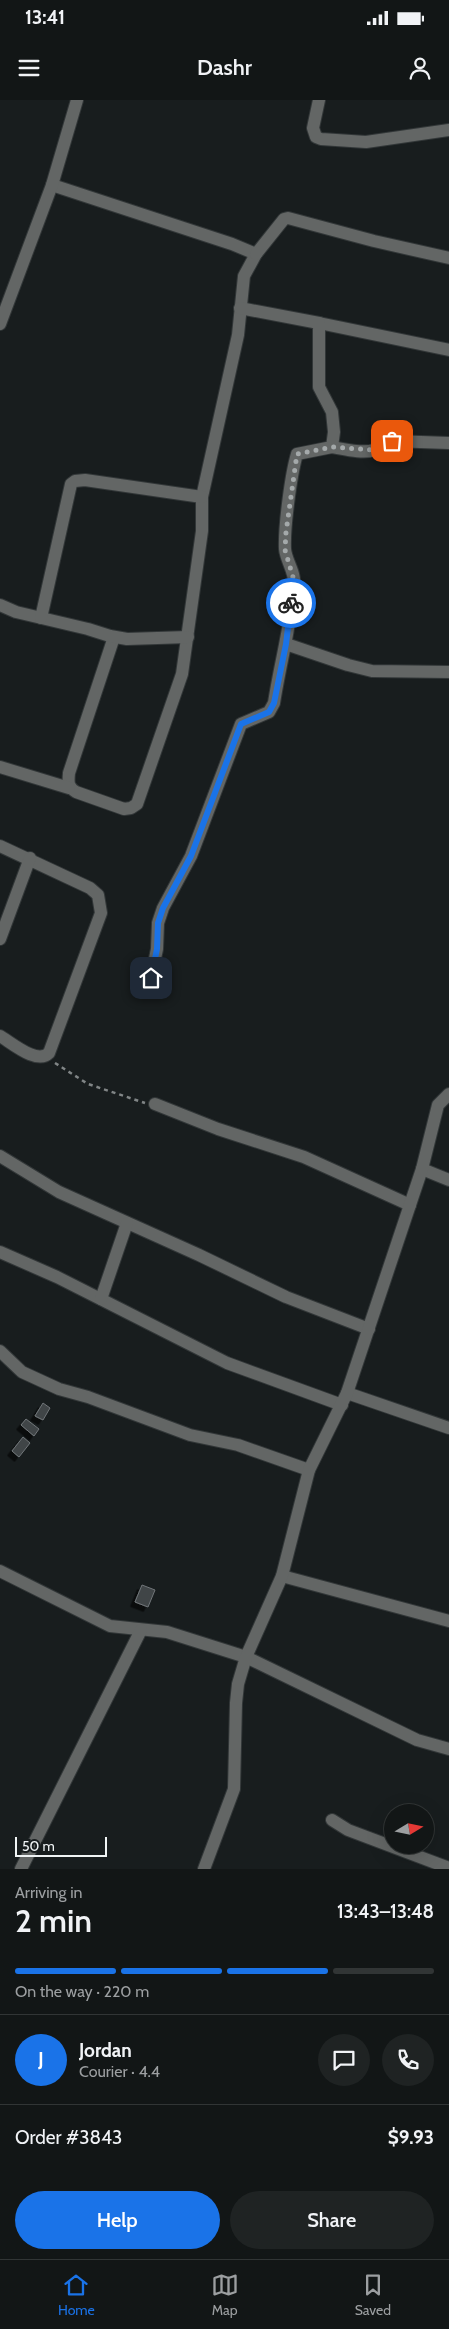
<!DOCTYPE html>
<meta charset="utf-8">
<style>
:root{--surface:#121616;--page:#1f2323;--text:#f1f3f6;--muted:#9c9fa1;--line:#313535;--accent:#1a73e8}
body{margin:0;font-family:Cabin,sans-serif;background:var(--page);color:var(--text);height:100vh;display:flex;flex-direction:column;font-size:19px;white-space:nowrap}
*{box-sizing:border-box;margin:0}
p{font-size:16px;color:var(--muted)}
.icon{flex:none;width:28px;height:28px;fill:none;stroke:currentColor;stroke-width:2;stroke-linecap:round;stroke-linejoin:round}
.map{position:relative;height:1769px;overflow:hidden}
.sheet{display:flex;flex-direction:column;background:var(--surface);flex:1}
.sheet>*{flex:none}
.needle{width:32px;rotate:80deg}
.fabs{position:absolute;left:384px;top:1704px;display:grid;gap:10px}
.fabs a{display:grid;place-items:center;width:50px;height:50px;border-radius:50%;background:var(--surface);box-shadow:0 5px 20px #0002,0 0 0 1px var(--line);font-size:25px}
.scale{position:absolute;left:15px;bottom:12px;width:92px;box-sizing:border-box;padding-left:5px;border:2px solid #f0f4f5;border-top:0;font-size:14px;line-height:18px;white-space:nowrap;color:#f0f4f5;-webkit-text-stroke:4px #181d1e;paint-order:stroke}
.pin{position:absolute;display:grid;place-items:center;width:42px;height:42px;color:#fff;margin:-21px;border-radius:10px;box-shadow:0 2px 8px #0006}
.courier{position:absolute;display:grid;place-items:center;width:50px;height:50px;margin:-25px;border:4px solid #1a73e8;border-radius:50%;background:#fff;color:#222;box-shadow:0 1px 6px #0007}
.headline em{font-style:normal;font-weight:600}
.headline div{display:flex;flex-direction:column-reverse}
.headline{display:flex;align-items:center;justify-content:space-between;height:85px;padding:0 15px}
h1{font-size:32px;font-weight:600;line-height:38px}
.bar{display:grid;grid-template-columns:repeat(4,1fr);gap:8px 5px;align-content:center;height:60px;padding:0 15px}
.bar i{height:6px;border-radius:4px;background:var(--line)}
.bar .current{background:var(--accent)}
.bar p{grid-column:span 4}
.line{display:flex;align-items:center;gap:12px;padding:0 15px;border-top:1px solid var(--line)}
.line div{flex:1}
.round{display:grid;place-items:center;flex:none;width:52px;height:52px;border-radius:26px;background:var(--page)}
.cta{display:flex;gap:10px;margin-top:auto;padding:10px 15px}
.cta a{flex:1;height:58px;border-radius:30px;background:var(--accent);color:#fff;font-size:20px;font-weight:600;line-height:58px;text-align:center}
.cta a+a{background:var(--page);color:var(--text)}
.status{display:flex;justify-content:space-between;align-items:center;height:35px;padding:0 25px;background:var(--surface);direction:ltr}
.status svg{height:14px;fill:currentColor}
header{display:flex;justify-content:space-between;align-items:center;height:65px;padding:0 15px;background:var(--surface);font-size:22px;font-weight:600}
.tabs{display:flex;justify-content:space-around;align-items:center;height:70px;border-top:1px solid var(--line);background:var(--surface);font-size:14px;color:var(--muted)}
.tabs a{display:grid;justify-items:center;gap:2px}
.tabs .current{color:var(--accent)}
.map>svg:first-child{display:block}
.building{fill:#3f4447;stroke:#717679;filter:url(#shadow)}
.lines{fill:none;stroke-linecap:round;stroke-linejoin:round}
.street-casing{stroke:#323738;stroke-width:14}
.path{stroke:#808586;stroke-width:2.5;stroke-dasharray:4 4;stroke-linecap:butt}
.street{stroke:#636665;stroke-width:12}
.done{stroke:#a4a9aa;stroke-width:5;stroke-dasharray:0 9}
.route{stroke:#1a73e8;stroke-width:6}
</style>
<div class="status"><b>13:41</b><svg viewBox="0 0 49 12"><path d="M0 12V9h3v3zM5 12V6h3v6zM10 12V3h3v9zM15 12V0h3v12zM26 1h20v11H26zM47 4h2v5h-2z"/></svg></div>
<header><svg class="icon" aria-label="menu" viewBox="0 0 24 24"><path d="M4 6h16M4 12h16M4 18h16"/></svg>Dashr<svg class="icon" aria-label="person" viewBox="0 0 24 24"><circle cx="12" cy="8" r="4"/><path d="M4 21q1-7 8-7t8 7"/></svg></header>
<div class="map">
<svg width="449" height="1769" viewBox="0 0 449 1769">
<defs>
<filter id="shadow"><feDropShadow dx="-4.5" dy="4.5" stdDeviation="0" flood-color="#0009"/></filter>
</defs>
<rect width="100%" height="100%" fill="#181d1e"/>
<!-- building -->
<g class="building">
<path d="M 43,1303 L 50,1308 L 43,1320 L 35,1316 Z"/>
<path d="M 26,1319 L 39,1329 L 34,1336 L 21,1325 Z"/>
<path d="M 23,1337 L 30,1343 L 19,1357 L 12,1351 Z"/>
<path d="M 142,1485 L 155,1490 L 148,1507 L 135,1502 Z"/>
</g>
<g class="lines">
<!-- street casing -->
<g class="street-casing">
<g id="street">
<path d="M 319,0 L 313,28 L 316,37 L 321,39 L 366,42 L 449,30"/>
<path d="M 52,85 L 232,144 L 256,154 L 244,176 L 238,235 L 202,397 L 202,431 L 182,574 L 137,704 L 131,708 L 124,709 L 76,692 C 68,687 68,683 69,673 L 114,537"/>
<path d="M 256,154 L 284,119 L 288,118 L 374,141 L 449,158"/>
<path d="M 319,223 L 449,250"/>
<path d="M 0,224 L 52,85 L 77,0"/>
<path d="M 332,347 C 344,349 363,354 374,350 C 382,348 384,342 392,341 L 449,343"/>
<path d="M 0,505 L 16,512 L 88,529 L 110,536 L 127,539 L 188,537"/>
<path d="M 41,518 L 71,384 L 75,381 L 85,380 L 202,397"/>
<path d="M 286,544 L 348,565 L 372,571 L 449,572"/>
<path d="M 0,667 L 69,688"/>
<path d="M 0,746 L 90,788 L 98,795 L 101,813 L 49,953 C 37,965 12,943 0,936"/>
<path d="M 0,839 L 30,758"/>
<path d="M 148,892 L 157,849 L 158,823 L 163,808 L 191,756 L 241,624 L 269,612 L 274,603 C 280,564 291,525 294,486 C 296,473 286,461 285,449 C 284,427 291,374 297,354 L 332,347 L 334,332 L 332,312 L 319,287 L 319,223 L 240,208"/>
<path d="M 155,1004 L 218,1029 L 304,1057 L 410,1105"/>
<path d="M 0,1056 L 59,1092 L 199,1155 L 286,1197 L 369,1229"/>
<path d="M 422,1069 L 449,1080"/>
<path d="M 0,1152 L 57,1177 L 227,1263 L 342,1305"/>
<path d="M 101,1199 L 127,1123"/>
<path d="M 0,1251 L 22,1272 L 59,1289 L 88,1297 L 190,1335 L 238,1345 L 309,1370"/>
<path d="M 347,1293 L 449,1328"/>
<path d="M 0,1471 L 110,1526 L 167,1532 L 246,1557 L 417,1640 L 449,1649"/>
<path d="M 282,1476 L 449,1521"/>
<path d="M 332,1720 L 348,1730 L 449,1768"/>
<path d="M 21,1769 L 141,1530"/>
<path d="M 204,1769 L 234,1689 L 236,1603 L 238,1584 L 246,1557 L 282,1476 L 309,1370 L 347,1293 L 422,1069 L 438,1005 L 449,994"/>
</g>
</g>
<!-- path -->
<path class="path" d="M 55,963 L 88,984 L 145,1003"/>
<!-- street -->
<use href="#street" class="street"/>
</g>
<g class="lines">
<!-- done -->
<path class="done" d="M 291,503 L 295,484 L 285,450 L 286,432 L 297,354 L 332,347 L 374,350 L 386,342 L 392,341"/>
<!-- route -->
<path class="route" d="M 151,878 L 157,849 L 158,823 L 163,808 L 191,756 L 241,624 L 269,612 L 274,603 L 286,544 L 291,503"/>
</g>
</svg>
<div class="fabs">
<a><svg class="needle" viewBox="-14 -14 28 28"><path d="M0-13l5 13h-10z" fill="#e53935"/><path d="M0 13l5-13h-10z" fill="#9c9fa1"/></svg></a>
</div>
<div class="scale">50 m</div>
<div class="pin" style="left:392px;top:341px;background:#ea580c"><svg class="icon" aria-label="bag" viewBox="0 0 24 24"><path d="M5 8h14l-1 12H6zM9 8a3 3 0 0 1 6 0"/></svg></div>
<div class="pin" style="left:151px;top:878px;background:#1f2937"><svg class="icon" aria-label="home" viewBox="0 0 24 24"><path d="M3 11l9-7 9 7M6 9v11h12V9"/></svg></div>
<div class="courier" style="left:291px;top:503px"><svg class="icon" aria-label="bike" viewBox="0 0 24 24"><circle cx="6" cy="16" r="4"/><circle cx="18" cy="16" r="4"/><path d="M6 16l4-8h5l3 8M10 8l3 8H6M13 5h3"/></svg></div>
</div>
<section class="sheet">
<div class="headline"><div><h1>2 min</h1><p>Arriving in</p></div><em>13:43–13:48</em></div>
<div class="bar"><i class="current"></i><i class="current"></i><i class="current"></i><i></i><p>On the way · 220 m</p></div>
<div class="line" style="height:90px"><b class="round" style="background:var(--accent);color:#fff">J</b><div><b>Jordan</b><p>Courier · 4.4</p></div><a class="round"><svg class="icon" aria-label="chat" viewBox="0 0 24 24"><path d="M4 5h16v11H9l-5 4z"/></svg></a><a class="round"><svg class="icon" aria-label="phone" viewBox="0 0 24 24"><path d="M5 4h4l2 5-3 2q2 4 5 5l2-3 5 2v4C11 20 4 13 5 4z"/></svg></a></div>
<div class="line" style="height:65px"><div>Order #3843</div><b>$9.93</b></div>
<div class="cta"><a>Help</a><a>Share</a></div>
</section>
<nav class="tabs">
<a class="current"><svg class="icon" aria-label="home" viewBox="0 0 24 24"><path d="M3 11l9-7 9 7M6 9v11h12V9"/></svg>Home</a>
<a><svg class="icon" aria-label="map" viewBox="0 0 24 24"><path d="M3 6l6-2 6 2 6-2v14l-6 2-6-2-6 2zM9 4v14M15 6v14"/></svg>Map</a>
<a><svg class="icon" aria-label="saved" viewBox="0 0 24 24"><path d="M7 4h10v16l-5-4-5 4z"/></svg>Saved</a>
</nav>
